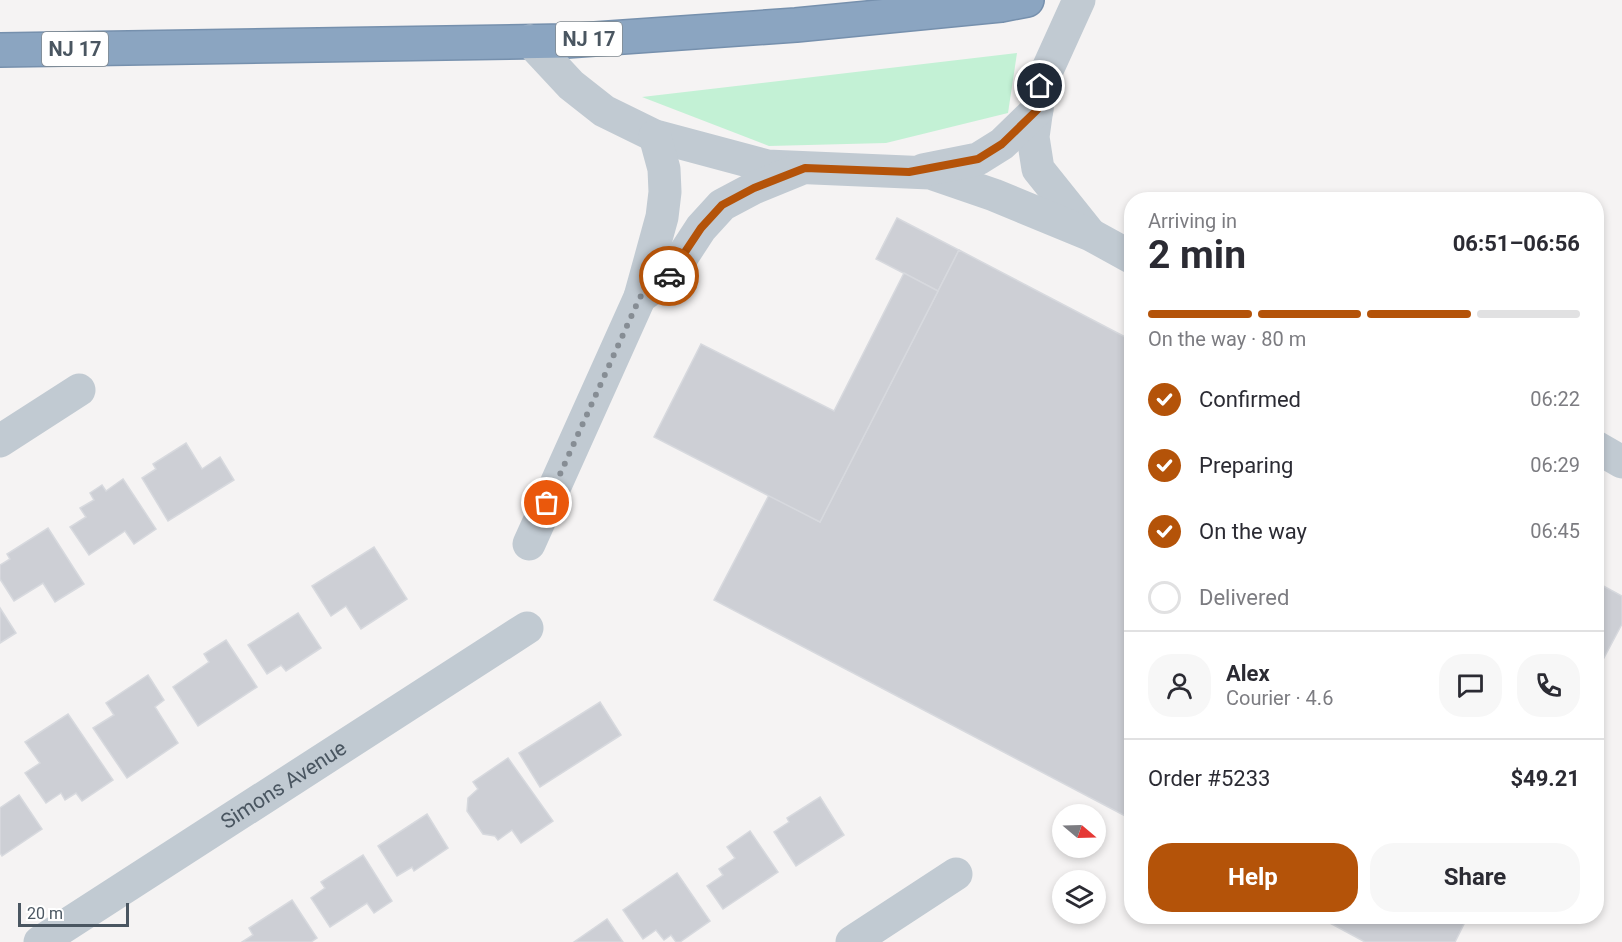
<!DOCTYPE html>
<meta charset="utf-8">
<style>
:root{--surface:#fff;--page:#f7f7f7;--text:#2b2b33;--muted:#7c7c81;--line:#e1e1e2;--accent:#b45309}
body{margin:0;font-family:Roboto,sans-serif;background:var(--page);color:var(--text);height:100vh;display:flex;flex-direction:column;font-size:22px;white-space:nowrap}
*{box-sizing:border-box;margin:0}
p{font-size:20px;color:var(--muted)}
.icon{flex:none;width:33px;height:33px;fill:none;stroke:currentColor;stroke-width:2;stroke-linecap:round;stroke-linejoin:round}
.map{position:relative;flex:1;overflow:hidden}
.details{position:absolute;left:1124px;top:192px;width:480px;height:732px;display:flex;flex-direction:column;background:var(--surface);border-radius:24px;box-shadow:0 3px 9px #0003}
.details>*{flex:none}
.needle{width:39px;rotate:109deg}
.fabs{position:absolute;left:1052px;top:804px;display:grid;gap:12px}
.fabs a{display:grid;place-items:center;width:54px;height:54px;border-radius:50%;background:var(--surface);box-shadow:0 3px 9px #0003;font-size:30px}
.scale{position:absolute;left:18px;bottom:15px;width:111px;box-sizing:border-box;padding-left:6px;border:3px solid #4a5661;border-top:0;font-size:16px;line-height:21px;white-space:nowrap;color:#4a5661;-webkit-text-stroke:4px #fff;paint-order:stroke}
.pin{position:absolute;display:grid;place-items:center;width:51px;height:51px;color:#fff;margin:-26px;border:3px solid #fff;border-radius:50%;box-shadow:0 2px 6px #0007}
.courier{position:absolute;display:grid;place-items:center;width:60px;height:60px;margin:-30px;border:4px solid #b45309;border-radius:50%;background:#fff;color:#222;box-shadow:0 2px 8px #0007}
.overview em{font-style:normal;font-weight:700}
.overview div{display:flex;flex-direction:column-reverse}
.overview{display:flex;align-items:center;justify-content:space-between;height:102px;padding:0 24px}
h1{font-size:39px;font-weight:700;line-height:45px}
.bar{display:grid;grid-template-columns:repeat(4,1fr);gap:9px 6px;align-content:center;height:72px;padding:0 24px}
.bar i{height:8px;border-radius:4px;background:var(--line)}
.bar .selected{background:var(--accent)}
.bar p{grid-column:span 4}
.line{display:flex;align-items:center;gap:15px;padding:0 24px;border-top:2px solid var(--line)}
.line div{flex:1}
.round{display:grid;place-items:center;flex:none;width:63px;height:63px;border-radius:24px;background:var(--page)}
ol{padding:0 24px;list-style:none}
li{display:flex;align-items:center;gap:18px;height:66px}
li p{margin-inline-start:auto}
li .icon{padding:6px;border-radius:50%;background:var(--accent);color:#fff;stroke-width:4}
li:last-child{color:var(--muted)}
li i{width:33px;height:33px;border:3px solid var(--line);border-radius:50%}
.cta{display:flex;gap:12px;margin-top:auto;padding:12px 24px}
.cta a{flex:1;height:69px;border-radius:24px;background:var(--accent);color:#fff;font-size:24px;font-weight:700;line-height:69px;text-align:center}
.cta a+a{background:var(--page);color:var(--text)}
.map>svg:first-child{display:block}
.green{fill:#c3f1d5}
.building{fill:#cdcfd5;stroke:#d7d9de;stroke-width:1.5}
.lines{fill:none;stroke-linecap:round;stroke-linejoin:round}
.highway-casing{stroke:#7690ad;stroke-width:36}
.minor{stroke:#c1cad2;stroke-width:33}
.highway{stroke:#8ba5c1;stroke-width:33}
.done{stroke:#868d94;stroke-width:6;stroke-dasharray:0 10.8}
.route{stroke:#b45309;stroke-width:8}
.labels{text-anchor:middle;stroke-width:5;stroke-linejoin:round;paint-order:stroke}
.shield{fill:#fff;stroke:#808990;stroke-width:1.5}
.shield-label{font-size:20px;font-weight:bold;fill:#4a5661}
.street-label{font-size:21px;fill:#4a5661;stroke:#fff}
</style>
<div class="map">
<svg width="1622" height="942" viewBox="0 0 1622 942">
<rect width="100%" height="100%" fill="#f5f3f3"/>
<!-- green -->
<path class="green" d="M 1017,53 L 1008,113 L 886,143 L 769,146 L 642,97 Z"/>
<!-- building -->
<g class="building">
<path d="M 897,218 L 959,250 L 938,291 L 876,259 Z"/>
<path d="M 959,250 L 1131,340 L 1131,819 L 714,600 L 769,495 L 820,522 Z"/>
<path d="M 904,273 L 938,291 L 820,522 L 654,437 L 701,344 L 834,411 Z"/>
<path d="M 186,443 L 202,469 L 220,457 L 234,480 L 168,521 L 142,478 L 156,469 L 153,464 Z"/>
<path d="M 123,479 L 156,529 L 134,544 L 125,531 L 89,555 L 70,527 L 86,517 L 80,508 L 94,500 L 90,493 L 102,485 L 106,491 Z"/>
<path d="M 48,528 L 84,584 L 55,602 L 43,583 L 14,601 L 0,579 L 0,565 L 10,559 L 7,554 Z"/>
<path d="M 374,547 L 407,599 L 361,629 L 346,606 L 331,616 L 312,586 Z"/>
<path d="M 1596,582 L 1622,596 L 1622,624 L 1596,673 Z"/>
<path d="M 0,608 L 16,633 L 0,643 Z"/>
<path d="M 298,613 L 321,648 L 286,671 L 281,665 L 267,674 L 248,645 Z"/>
<path d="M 226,640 L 257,687 L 198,726 L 173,687 L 209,662 L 204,654 Z"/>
<path d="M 148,675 L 164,700 L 155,707 L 178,743 L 127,778 L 93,728 L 114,715 L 106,703 Z"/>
<path d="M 600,702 L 621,735 L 540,787 L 519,753 Z"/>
<path d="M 68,714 L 113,780 L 82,801 L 76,793 L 65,800 L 61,793 L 46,803 L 25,773 L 40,763 L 25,742 Z"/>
<path d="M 508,758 L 553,821 L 521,843 L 512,830 L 498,840 L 495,836 L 483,834 L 467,811 L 468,798 L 478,789 L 473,782 Z"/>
<path d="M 19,795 L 42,829 L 2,856 L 0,853 L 0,808 Z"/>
<path d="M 820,797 L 844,835 L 796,866 L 774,832 L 789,822 L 787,818 Z"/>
<path d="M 427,814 L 448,848 L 414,871 L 412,867 L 397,876 L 378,846 Z"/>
<path d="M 750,831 L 778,872 L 723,909 L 707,886 L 723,875 L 719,869 L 735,858 L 727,847 Z"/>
<path d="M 363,855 L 392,901 L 374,913 L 367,903 L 330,927 L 311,898 L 325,888 L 321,882 Z"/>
<path d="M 677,873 L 710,921 L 680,942 L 676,942 L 671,935 L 664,940 L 656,930 L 643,939 L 623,910 Z"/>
<path d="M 292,900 L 317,938 L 311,942 L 242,942 L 253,935 L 249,928 Z"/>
<path d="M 1317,916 L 1468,916 L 1455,942 L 1365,942 Z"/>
<path d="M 607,919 L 623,942 L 574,942 Z"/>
</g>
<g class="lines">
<!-- highway casing -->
<g class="highway-casing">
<path id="highway" d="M 0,50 L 566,41 L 796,25 L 1001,5 L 1027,0"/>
</g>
<!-- minor -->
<g class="minor">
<path d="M 1079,0 L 1040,86 L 1033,137 L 1038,169 L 1090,234"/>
<path d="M 530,41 L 571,85 L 604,111 L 655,136 L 767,166 L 930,173 L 994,195 L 1091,235 L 1131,257"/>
<path d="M 923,170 L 978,159 L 1002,144 L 1037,110"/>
<path d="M 640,297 L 669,277 L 701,228 L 722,205 L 754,188 L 798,170"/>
<path d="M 0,441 L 79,390"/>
<path d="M 1596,447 L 1622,462"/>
<path d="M 529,544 L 640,297 L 662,217 L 665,192 L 664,169 L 655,136"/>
<path id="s1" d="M 40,942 L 527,628"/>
<path d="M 852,942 L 956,874"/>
</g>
<!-- highway -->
<use href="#highway" class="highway"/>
</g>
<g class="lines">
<!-- done -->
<path class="done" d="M 547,503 L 640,297 L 669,276"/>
<!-- route -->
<path class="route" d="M 669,276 L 701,228 L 722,205 L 754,188 L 805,168 L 909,172 L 978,159 L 1002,144 L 1037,110 L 1040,86"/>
</g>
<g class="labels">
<!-- shield labels -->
<g class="shield">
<rect x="556" y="22" width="66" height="34" rx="4.5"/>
<rect x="42" y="32" width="66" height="34" rx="4.5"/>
</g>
<g class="shield-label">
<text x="589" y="46">NJ 17</text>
<text x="75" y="56">NJ 17</text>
</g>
<!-- street labels -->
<g class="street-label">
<text dy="7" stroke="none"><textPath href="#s1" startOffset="290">Simons Avenue</textPath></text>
</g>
</g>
</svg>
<div class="fabs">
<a><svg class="needle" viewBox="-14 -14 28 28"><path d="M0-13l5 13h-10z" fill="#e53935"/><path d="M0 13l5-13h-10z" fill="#7c7c81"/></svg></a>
<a><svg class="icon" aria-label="layers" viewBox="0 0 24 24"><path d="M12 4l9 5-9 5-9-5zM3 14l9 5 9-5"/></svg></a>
</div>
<div class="scale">20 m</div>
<div class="pin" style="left:547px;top:503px;background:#ea580c"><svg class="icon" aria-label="bag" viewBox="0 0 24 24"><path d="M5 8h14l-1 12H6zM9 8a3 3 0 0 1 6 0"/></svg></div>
<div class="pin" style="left:1040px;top:86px;background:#1f2937"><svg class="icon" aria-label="home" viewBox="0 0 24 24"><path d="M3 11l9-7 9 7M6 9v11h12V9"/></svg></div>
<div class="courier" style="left:669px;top:276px"><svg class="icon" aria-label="car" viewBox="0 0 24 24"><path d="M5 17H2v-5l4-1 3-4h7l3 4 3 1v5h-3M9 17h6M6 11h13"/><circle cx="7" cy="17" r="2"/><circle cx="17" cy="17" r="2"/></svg></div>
<section class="details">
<div class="overview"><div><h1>2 min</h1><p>Arriving in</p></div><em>06:51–06:56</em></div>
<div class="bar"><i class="selected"></i><i class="selected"></i><i class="selected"></i><i></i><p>On the way · 80 m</p></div>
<ol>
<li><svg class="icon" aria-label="check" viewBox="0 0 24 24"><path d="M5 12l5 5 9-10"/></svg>Confirmed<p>06:22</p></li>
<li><svg class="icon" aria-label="check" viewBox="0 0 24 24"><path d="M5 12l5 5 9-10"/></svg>Preparing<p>06:29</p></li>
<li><svg class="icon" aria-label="check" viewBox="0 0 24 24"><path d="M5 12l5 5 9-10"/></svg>On the way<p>06:45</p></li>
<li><i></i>Delivered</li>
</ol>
<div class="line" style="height:108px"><a class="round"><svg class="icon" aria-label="person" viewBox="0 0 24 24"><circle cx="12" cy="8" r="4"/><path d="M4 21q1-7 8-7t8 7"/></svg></a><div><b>Alex</b><p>Courier · 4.6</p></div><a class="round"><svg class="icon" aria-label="chat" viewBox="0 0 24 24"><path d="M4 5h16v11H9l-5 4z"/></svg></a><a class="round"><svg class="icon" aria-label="phone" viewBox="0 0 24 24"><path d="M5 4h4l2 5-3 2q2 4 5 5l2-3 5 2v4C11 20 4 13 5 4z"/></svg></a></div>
<div class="line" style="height:78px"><div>Order #5233</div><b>$49.21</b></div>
<div class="cta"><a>Help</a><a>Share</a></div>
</section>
</div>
